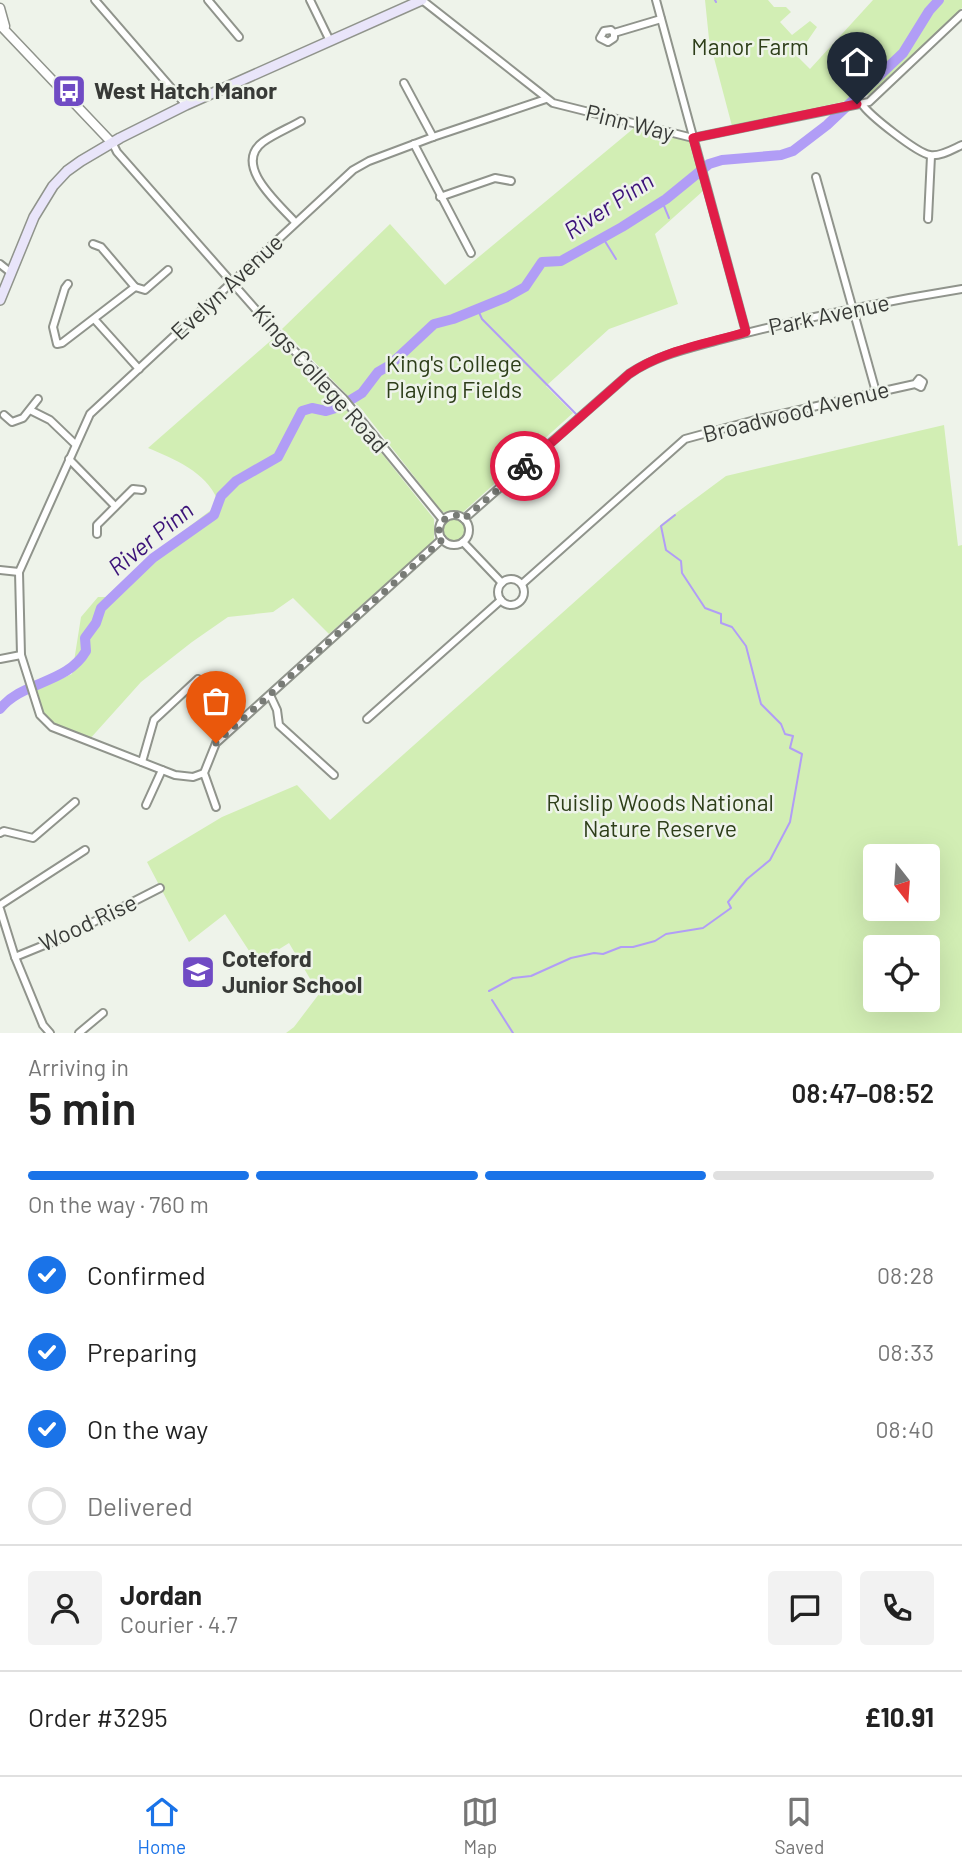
<!DOCTYPE html>
<meta charset="utf-8">
<style>
:root{--surface:#fff;--page:#f2f2f2;--text:#222;--muted:#767676;--line:#e0e0e0;--accent:#1a73e8}
body{margin:0;font-family:Barlow,sans-serif;background:var(--page);color:var(--text);height:100vh;display:flex;flex-direction:column;font-size:26px;white-space:nowrap}
*{box-sizing:border-box;margin:0}
p{font-size:23px;color:var(--muted)}
.icon{flex:none;width:38px;height:38px;fill:none;stroke:currentColor;stroke-width:2;stroke-linecap:round;stroke-linejoin:round}
.map{position:relative;height:1033px;overflow:hidden}
.panel{display:flex;flex-direction:column;background:var(--surface);flex:1}
.panel>*{flex:none}
.needle{width:46px;rotate:163deg}
.fabs{position:absolute;left:863px;top:844px;display:grid;gap:14px}
.fabs a{display:grid;place-items:center;width:77px;height:77px;border-radius:7px;background:var(--surface);box-shadow:0 7px 28px #0002;font-size:35px}
.pin{position:absolute;display:grid;place-items:center;width:60px;height:60px;color:#fff;margin:-72px -30px;border-radius:50% 50% 50% 0;rotate:-45deg;box-shadow:0 0 7px #0007}
.pin .icon{rotate:45deg}
.courier{position:absolute;display:grid;place-items:center;width:70px;height:70px;margin:-35px;border:5px solid #e11d48;border-radius:50%;background:#fff;color:#222;box-shadow:0 2px 9px #0007}
.head em{font-style:normal;font-weight:600}
.head div{display:flex;flex-direction:column-reverse}
.head{display:flex;align-items:center;justify-content:space-between;height:119px;padding:0 28px}
h1{font-size:46px;font-weight:600;line-height:52px}
.bar{display:grid;grid-template-columns:repeat(4,1fr);gap:10px 7px;align-content:center;height:84px;padding:0 28px}
.bar i{height:9px;border-radius:5px;background:var(--line)}
.bar .on{background:var(--accent)}
.bar p{grid-column:span 4}
.line{display:flex;align-items:center;gap:18px;padding:0 28px;border-top:2px solid var(--line)}
.line div{flex:1}
.round{display:grid;place-items:center;flex:none;width:74px;height:74px;border-radius:7px;background:var(--page)}
ol{padding:0 28px;list-style:none}
li{display:flex;align-items:center;gap:21px;height:77px}
li p{margin-inline-start:auto}
li .icon{padding:7px;border-radius:50%;background:var(--accent);color:#fff;stroke-width:4}
li:last-child{color:var(--muted)}
li i{width:38px;height:38px;border:4px solid var(--line);border-radius:50%}
.menu{display:flex;justify-content:space-around;align-items:center;height:98px;border-top:2px solid var(--line);background:var(--surface);font-size:19px;color:var(--muted)}
.menu a{display:grid;justify-items:center;gap:4px}
.menu .on{color:var(--accent)}
.map>svg:first-child{display:block}
.green{fill:#d2eeb4;fill-rule:evenodd}
.lines{fill:none;stroke-linecap:round;stroke-linejoin:round}
.stream{stroke:#b19df6;stroke-width:2}
.river{stroke:#b19df6;stroke-width:10}
.minor-casing{stroke:#90948c;stroke-width:10}
.tertiary-casing{stroke:#90948c;stroke-width:11}
.secondary-casing{stroke:#90948c;stroke-width:12}
.minor{stroke:#fff;stroke-width:6}
.tertiary{stroke:#fff;stroke-width:8}
.secondary{stroke:#e9e5fa;stroke-width:9}
.done{stroke:#787b76;stroke-width:7;stroke-dasharray:0 12.6}
.route{stroke:#e11d48;stroke-width:9}
.labels{text-anchor:middle;stroke-width:5;stroke-linejoin:round;paint-order:stroke}
.park-label{font-size:23px;fill:#2d3e19;stroke:#eef3ea}
.poi-label{font-size:23px;font-weight:bold;fill:#383a37;stroke:#eef3ea;text-anchor:start}
.street-label{font-size:23px;fill:#383a37;stroke:#eef3ea}
.water-label{font-size:24px;font-style:italic;fill:#3b1279;stroke:#eef3ea}
</style>
<div class="map">
<svg width="962" height="1033" viewBox="0 0 962 1033">
<rect width="100%" height="100%" fill="#eef3ea"/>
<!-- green -->
<g class="green">
<path d="M 705,0 L 768,0 L 774,7 L 786,7 L 791,12 L 780,22 L 792,35 L 810,21 L 817,27 L 797,56 L 810,69 L 873,0 L 939,0 L 929,11 L 903,53 L 859,96 L 851,100 L 732,126 L 709,39 Z"/>
<path d="M 942,0 L 962,0 L 962,8 L 871,94 L 860,97 L 905,54 L 916,39 L 930,13 Z"/>
<path d="M 634,128 L 689,141 L 703,191 L 655,234 L 678,304 L 609,329 L 546,386 L 573,413 L 462,513 L 442,512 L 363,411 L 282,329 L 390,224 L 445,285 Z"/>
<path d="M 275,337 L 341,402 L 434,519 L 434,541 L 329,634 L 293,598 L 273,612 L 228,617 L 192,642 L 141,682 L 88,741 L 45,722 L 31,692 L 72,674 L 81,617 L 98,597 L 106,597 L 149,557 L 211,510 L 217,499 C 206,472 174,459 148,448 Z"/>
<path d="M 944,425 L 958,546 L 962,545 L 962,1033 L 286,1033 L 294,1027 L 319,994 L 289,943 L 257,963 L 225,914 L 189,942 L 147,862 L 222,817 L 297,785 L 330,820 L 664,522 L 726,476 ZM 875,856 L 928,856 L 928,908 L 875,908 ZM 875,947 L 928,947 L 928,999 L 875,999 Z"/>
<circle cx="454" cy="530" r="11"/>
</g>
<g class="lines">
<!-- stream -->
<g class="stream">
<path d="M 715,0 L 716,2"/>
<path d="M 662,201 L 669,218"/>
<path d="M 603,238 L 616,259"/>
<path d="M 477,308 L 482,319 L 577,415"/>
<path d="M 489,991 L 513,978 L 531,976 L 571,958 L 594,953 L 603,954 L 621,947 L 633,947 L 655,941 L 666,934 L 703,928 L 731,908 L 728,902 L 747,879 L 770,860 L 790,822 L 802,754 L 790,748 L 793,736 L 785,734 L 781,724 L 761,704 L 746,646 L 732,627 L 721,623 L 721,614 L 705,608 L 682,573 L 681,561 L 666,550 L 661,526 L 675,515"/>
<path d="M 492,1000 L 513,1033"/>
</g>
<!-- river -->
<path class="river" d="M 0,709 C 22,681 67,684 86,651 L 85,638 L 96,623 L 101,608 L 153,558 L 214,515 L 221,496 L 236,481 L 278,457 L 302,411 L 312,408 L 326,411 L 339,407 L 362,393 L 378,372 L 390,365 L 434,324 L 453,319 L 507,297 L 525,287 L 542,262 L 561,261 L 622,227 L 666,199 L 709,164 L 722,160 L 781,155 L 793,151 L 827,125 L 903,53 L 929,11 L 939,0"/>
<!-- minor casing -->
<g class="minor-casing">
<g id="minor">
<path d="M 95,0 L 186,105"/>
<path d="M 208,0 L 239,37"/>
<path d="M 310,0 L 330,41"/>
<path d="M 422,0 L 553,103 L 693,138 L 869,102 L 962,14"/>
<path d="M 656,0 L 746,332"/>
<path d="M 614,33 L 611,30 L 604,31 L 600,38 L 608,42 L 614,38 L 614,33 L 661,19"/>
<path d="M 404,83 L 433,137"/>
<path d="M 862,104 C 869,115 917,153 930,155 C 940,157 953,149 962,145"/>
<path d="M 113,144 L 117,152 L 280,337 L 343,398 L 443,520"/>
<path d="M 414,144 L 471,253"/>
<path d="M 816,177 L 876,392"/>
<path d="M 440,197 L 495,178 L 511,181"/>
<path d="M 928,219 L 931,156"/>
<path d="M 295,222 C 279,204 232,165 263,142 C 274,134 289,128 301,121"/>
<path d="M 0,264 L 10,272"/>
<path d="M 68,284 L 65,288 L 53,327 L 57,344 L 62,343 L 135,287 L 101,247 L 93,244"/>
<path d="M 135,287 L 145,290 L 168,270"/>
<path d="M 95,320 L 139,369"/>
<path d="M 30,410 L 50,420 L 75,444"/>
<path d="M 4,415 L 12,422 L 23,418 L 38,399"/>
<path d="M 69,459 L 115,506"/>
<circle cx="454" cy="530" r="15"/>
<path d="M 464,519 L 629,374 C 657,355 687,349 719,340 C 799,319 881,302 962,289"/>
<path d="M 97,534 L 97,525 L 133,489 L 142,490"/>
<path d="M 463,542 L 502,583"/>
<path d="M 0,570 L 19,572"/>
<circle cx="511" cy="592" r="13"/>
<path d="M 522,584 L 685,439 L 755,420 L 879,392 L 915,384 L 921,387 L 923,382 L 919,379 L 915,384"/>
<path d="M 0,659 L 21,655"/>
<path d="M 270,695 L 277,710 L 279,725 L 334,775"/>
<path d="M 367,719 L 501,600"/>
<path d="M 142,762 L 154,720 L 198,679"/>
<path d="M 204,773 L 193,777 L 175,775 L 52,727 L 40,715 L 21,655 L 19,572 L 90,414 L 353,170 L 369,161 L 433,137 L 546,99"/>
<path d="M 146,805 L 162,770"/>
<path d="M 216,807 L 204,773 L 216,743 L 442,539"/>
<path d="M 0,833 L 4,831 L 33,838 L 75,802"/>
<path d="M 0,905 L 85,850"/>
<path d="M 0,909 L 15,957 L 43,1025 L 50,1033"/>
<path d="M 15,957 L 64,937 L 160,888"/>
<path d="M 79,1033 L 103,1013"/>
</g>
</g>
<!-- tertiary casing -->
<g class="tertiary-casing">
<g id="tertiary">
<path d="M 0,8 L 5,26"/>
<path d="M 0,25 L 113,144"/>
</g>
</g>
<!-- secondary casing -->
<g class="secondary-casing">
<path id="secondary" d="M 0,300 L 34,217 L 53,186 L 67,171 L 81,161 L 120,138 L 186,105 L 422,0"/>
</g>
<!-- minor -->
<use href="#minor" class="minor"/>
<!-- tertiary -->
<use href="#tertiary" class="tertiary"/>
<!-- secondary -->
<use href="#secondary" class="secondary"/>
</g>
<g class="lines">
<!-- done -->
<path class="done" d="M 216,743 L 443,539 L 439,530 L 443,520 L 456,515 L 464,519 L 525,466"/>
<!-- route -->
<path class="route" d="M 525,466 L 629,374 C 664,350 706,344 746,332 L 693,138 L 857,104"/>
</g>
<!-- icons -->
<defs>
<g id="bus-square" transform="scale(1.75)"><rect x="-9" y="-9" width="18" height="18" rx="4" fill="#704bc4" stroke="#eef3ea"/><path d="M-5-6H5V4H4V6H2V4H-2V6H-4V4H-5ZM-3.5-4V0h7V-4ZM-3.5 1.2v1.5H-2V1.2ZM2 1.2v1.5H3.5V1.2Z" fill="#fff"/></g>
<g id="school-square" transform="scale(1.75)"><rect x="-9" y="-9" width="18" height="18" rx="4" fill="#704bc4" stroke="#eef3ea"/><path d="M0-5L7-2L0 1L-7-2ZM-4 1L0 2.5L4 1V4Q0 6-4 4Z" fill="#fff"/></g>
</defs>
<g fill-rule="evenodd">
<use href="#bus-square" x="69" y="91"/>
<use href="#school-square" x="198" y="972"/>
</g>
<g class="labels">
<!-- park labels -->
<g class="park-label">
<text x="750" y="55">Manor Farm</text>
<text x="454" y="372">King's College<tspan x="454" dy="26">Playing Fields</tspan></text>
<text x="660" y="811">Ruislip Woods National<tspan x="660" dy="26">Nature Reserve</tspan></text>
</g>
<!-- poi labels -->
<g class="poi-label">
<text x="94" y="99">West Hatch Manor</text>
<text x="222" y="967">Coteford<tspan x="222" dy="26">Junior School</tspan></text>
</g>
<!-- street labels -->
<g class="street-label">
<text transform="translate(630 123) rotate(14)" y="8">Pinn Way</text>
<text transform="translate(227 287) rotate(-43)" y="8">Evelyn Avenue</text>
<text transform="translate(829 315) rotate(-12)" y="8">Park Avenue</text>
<text transform="translate(320 379) rotate(48)" y="8">Kings College Road</text>
<text transform="translate(796 412) rotate(-14)" y="8">Broadwood Avenue</text>
<text transform="translate(88 923) rotate(-25)" y="8">Wood Rise</text>
</g>
<!-- water labels -->
<g class="water-label">
<text transform="translate(609 206) rotate(-33)" y="8">River Pinn</text>
<text transform="translate(151 539) rotate(-39)" y="8">River Pinn</text>
</g>
</g>
</svg>
<div class="fabs">
<a><svg class="needle" viewBox="-14 -14 28 28"><path d="M0-13l5 13h-10z" fill="#e53935"/><path d="M0 13l5-13h-10z" fill="#767676"/></svg></a>
<a><svg class="icon" aria-label="locate" viewBox="0 0 24 24"><circle cx="12" cy="12" r="6"/><path d="M12 2v4M12 18v4M2 12h4M18 12h4"/></svg></a>
</div>
<div class="pin" style="left:216px;top:743px;background:#ea580c"><svg class="icon" aria-label="bag" viewBox="0 0 24 24"><path d="M5 8h14l-1 12H6zM9 8a3 3 0 0 1 6 0"/></svg></div>
<div class="pin" style="left:857px;top:104px;background:#1f2937"><svg class="icon" aria-label="home" viewBox="0 0 24 24"><path d="M3 11l9-7 9 7M6 9v11h12V9"/></svg></div>
<div class="courier" style="left:525px;top:466px"><svg class="icon" aria-label="bike" viewBox="0 0 24 24"><circle cx="6" cy="16" r="4"/><circle cx="18" cy="16" r="4"/><path d="M6 16l4-8h5l3 8M10 8l3 8H6M13 5h3"/></svg></div>
</div>
<section class="panel">
<div class="head"><div><h1>5 min</h1><p>Arriving in</p></div><em>08:47–08:52</em></div>
<div class="bar"><i class="on"></i><i class="on"></i><i class="on"></i><i></i><p>On the way · 760 m</p></div>
<ol>
<li><svg class="icon" aria-label="check" viewBox="0 0 24 24"><path d="M5 12l5 5 9-10"/></svg>Confirmed<p>08:28</p></li>
<li><svg class="icon" aria-label="check" viewBox="0 0 24 24"><path d="M5 12l5 5 9-10"/></svg>Preparing<p>08:33</p></li>
<li><svg class="icon" aria-label="check" viewBox="0 0 24 24"><path d="M5 12l5 5 9-10"/></svg>On the way<p>08:40</p></li>
<li><i></i>Delivered</li>
</ol>
<div class="line" style="height:126px"><a class="round"><svg class="icon" aria-label="person" viewBox="0 0 24 24"><circle cx="12" cy="8" r="4"/><path d="M4 21q1-7 8-7t8 7"/></svg></a><div><b>Jordan</b><p>Courier · 4.7</p></div><a class="round"><svg class="icon" aria-label="chat" viewBox="0 0 24 24"><path d="M4 5h16v11H9l-5 4z"/></svg></a><a class="round"><svg class="icon" aria-label="phone" viewBox="0 0 24 24"><path d="M5 4h4l2 5-3 2q2 4 5 5l2-3 5 2v4C11 20 4 13 5 4z"/></svg></a></div>
<div class="line" style="height:91px"><div>Order #3295</div><b>£10.91</b></div>
</section>
<nav class="menu">
<a class="on"><svg class="icon" aria-label="home" viewBox="0 0 24 24"><path d="M3 11l9-7 9 7M6 9v11h12V9"/></svg>Home</a>
<a><svg class="icon" aria-label="map" viewBox="0 0 24 24"><path d="M3 6l6-2 6 2 6-2v14l-6 2-6-2-6 2zM9 4v14M15 6v14"/></svg>Map</a>
<a><svg class="icon" aria-label="saved" viewBox="0 0 24 24"><path d="M7 4h10v16l-5-4-5 4z"/></svg>Saved</a>
</nav>
